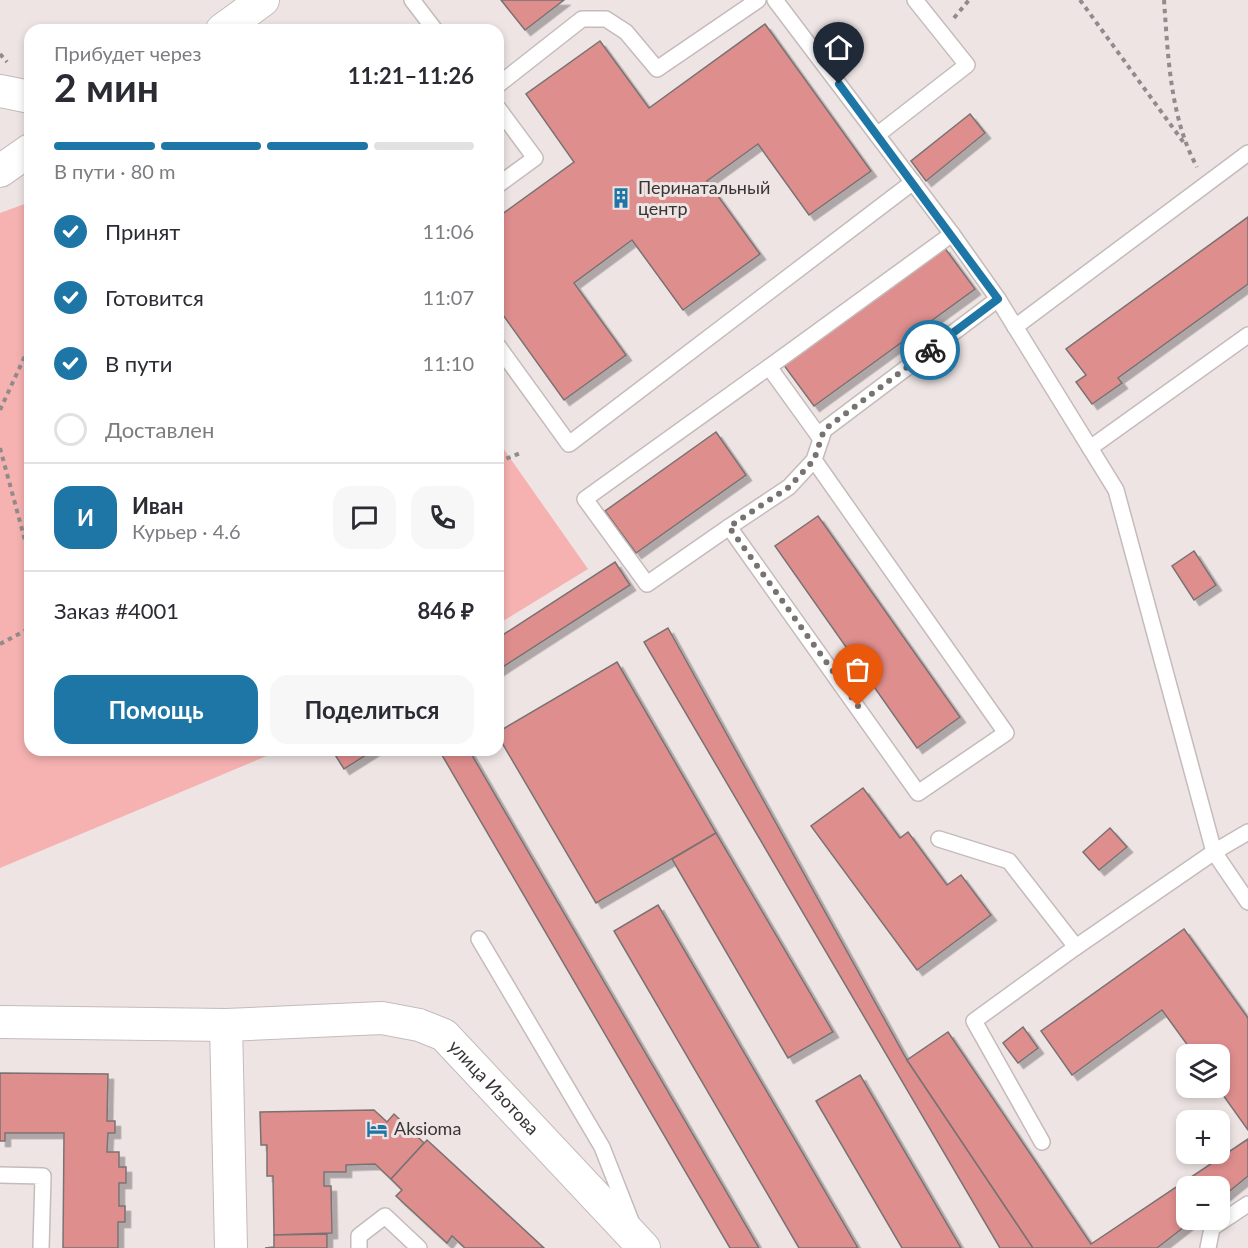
<!DOCTYPE html>
<html lang="ru">
<meta charset="utf-8">
<style>
:root{--surface:#fff;--page:#f7f7f7;--text:#2b2b33;--muted:#7c7c81;--line:#e1e1e2;--accent:#1d76a5}
body{margin:0;font-family:Lato,sans-serif;background:var(--page);color:var(--text);height:100vh;display:flex;flex-direction:column;font-size:22px;white-space:nowrap}
*{box-sizing:border-box;margin:0}
p{font-size:20px;color:var(--muted)}
.icon{flex:none;width:33px;height:33px;fill:none;stroke:currentColor;stroke-width:2;stroke-linecap:round;stroke-linejoin:round}
.map{position:relative;flex:1;overflow:hidden}
.details{position:absolute;left:24px;top:24px;width:480px;height:732px;display:flex;flex-direction:column;background:var(--surface);border-radius:18px;box-shadow:0 3px 9px #0003}
.details>*{flex:none}
.fabs{position:absolute;left:1176px;top:1044px;display:grid;gap:12px}
.fabs a{display:grid;place-items:center;width:54px;height:54px;border-radius:12px;background:var(--surface);box-shadow:0 3px 9px #0003;font-size:30px}
.pin{position:absolute;display:grid;place-items:center;width:51px;height:51px;color:#fff;margin:-62px -26px;border-radius:50% 50% 50% 0;rotate:-45deg;box-shadow:0 0 6px #0007}
.pin .icon{rotate:45deg}
.courier{position:absolute;display:grid;place-items:center;width:60px;height:60px;margin:-30px;border:4px solid #1d76a5;border-radius:50%;background:#fff;color:#222;box-shadow:0 2px 8px #0007}
.summary em{font-style:normal;font-weight:700}
.summary div{display:flex;flex-direction:column-reverse}
.summary{display:flex;align-items:center;justify-content:space-between;height:102px;padding:0 30px}
h1{font-size:39px;font-weight:700;line-height:45px}
.bar{display:grid;grid-template-columns:repeat(4,1fr);gap:9px 6px;align-content:center;height:72px;padding:0 30px}
.bar i{height:8px;border-radius:4px;background:var(--line)}
.bar .current{background:var(--accent)}
.bar p{grid-column:span 4}
.line{display:flex;align-items:center;gap:15px;padding:0 30px;border-top:2px solid var(--line)}
.line div{flex:1}
.round{display:grid;place-items:center;flex:none;width:63px;height:63px;border-radius:18px;background:var(--page)}
ol{padding:0 30px;list-style:none}
li{display:flex;align-items:center;gap:18px;height:66px}
li p{margin-inline-start:auto}
li .icon{padding:6px;border-radius:50%;background:var(--accent);color:#fff;stroke-width:4}
li:last-child{color:var(--muted)}
li i{width:33px;height:33px;border:3px solid var(--line);border-radius:50%}
.action{display:flex;gap:12px;margin-top:auto;padding:12px 30px}
.action a{flex:1;height:69px;border-radius:18px;background:var(--accent);color:#fff;font-size:24px;font-weight:700;line-height:69px;text-align:center}
.action a+a{background:var(--page);color:var(--text)}
.map>svg:first-child{display:block}
.green{fill:#f6b2b1}
.building{fill:#df8e8e;stroke:#7a7272;stroke-width:1.5;filter:url(#shadow)}
.lines{fill:none;stroke-linecap:round;stroke-linejoin:round}
.lane-casing{stroke:#c5bbbb;stroke-width:18}
.street-casing{stroke:#c5bbbb;stroke-width:34}
.path{stroke:#928b8b;stroke-width:4;stroke-dasharray:4.5 4.5;stroke-linecap:butt}
.lane{stroke:#fff;stroke-width:15}
.street{stroke:#fff;stroke-width:32}
.done{stroke:#787272;stroke-width:6;stroke-dasharray:0 10.8}
.route{stroke:#1d76a5;stroke-width:8}
.labels{text-anchor:middle;stroke-width:6;stroke-linejoin:round;paint-order:stroke}
.poi-label{font-size:18px;fill:#383534;stroke:#eee4e4;text-anchor:start}
.street-label{font-size:18px;fill:#383534;stroke:#eee4e4}
</style>
<div class="map">
<svg width="1248" height="1248" viewBox="0 0 1248 1248">
<defs>
<filter id="shadow"><feDropShadow dx="5.5" dy="5.5" stdDeviation="0" flood-color="#0004"/></filter>
</defs>
<rect width="100%" height="100%" fill="#eee4e4"/>
<!-- green -->
<g class="green">
<path d="M 30,202 L 30,750 L 281,750 L 0,868 L 0,213 Z"/>
<path d="M 498,441 L 588,569 L 498,624 Z"/>
</g>
<!-- building -->
<g class="building">
<path d="M 501,0 L 564,0 L 525,30 Z"/>
<path d="M 765,24 L 871,171 L 809,215 L 758,144 L 707,181 L 760,254 L 683,310 L 632,240 L 574,283 L 626,355 L 564,400 L 498,308 L 498,217 L 574,162 L 526,94 L 600,41 L 649,108 Z"/>
<path d="M 970,114 L 985,133 L 926,181 L 911,161 Z"/>
<path d="M 1248,217 L 1248,284 L 1118,378 L 1122,383 L 1092,404 L 1076,382 L 1086,375 L 1066,349 Z"/>
<path d="M 944,247 L 975,289 L 814,406 L 783,364 Z"/>
<path d="M 716,432 L 746,475 L 636,553 L 605,511 Z"/>
<path d="M 818,516 L 960,717 L 917,748 L 775,546 Z"/>
<path d="M 1194,551 L 1216,585 L 1194,600 L 1172,566 Z"/>
<path d="M 615,562 L 630,585 L 498,670 L 498,638 Z"/>
<path d="M 668,628 L 907,1060 L 1033,1248 L 1000,1248 L 644,642 Z"/>
<path d="M 617,662 L 716,833 L 596,903 L 498,736 L 498,732 Z"/>
<path d="M 332,750 L 374,750 L 344,769 Z"/>
<path d="M 439,750 L 469,750 L 759,1248 L 730,1248 Z"/>
<path d="M 863,788 L 900,838 L 908,832 L 947,885 L 961,875 L 991,915 L 917,970 L 811,826 Z"/>
<path d="M 1110,828 L 1127,847 L 1099,870 L 1083,852 Z"/>
<path d="M 716,833 L 833,1032 L 788,1058 L 672,859 Z"/>
<path d="M 658,905 L 858,1248 L 799,1248 L 614,931 Z"/>
<path d="M 1184,929 L 1248,1018 L 1248,1130 L 1218,1088 L 1220,1054 L 1194,1054 L 1162,1010 L 1072,1075 L 1041,1031 Z"/>
<path d="M 1023,1027 L 1038,1048 L 1018,1063 L 1003,1043 Z"/>
<path d="M 948,1032 L 1091,1244 L 1248,1139 L 1248,1176 L 1220,1199 L 1220,1186 L 1186,1186 L 1186,1220 L 1193,1220 L 1157,1248 L 1033,1248 L 907,1060 Z"/>
<path d="M 0,1073 L 108,1074 L 107,1121 L 115,1121 L 115,1133 L 108,1133 L 107,1152 L 119,1152 L 119,1167 L 126,1167 L 126,1183 L 119,1183 L 119,1206 L 125,1206 L 125,1222 L 118,1222 L 118,1248 L 63,1248 L 64,1133 L 5,1133 L 5,1141 L 0,1141 Z"/>
<path d="M 860,1075 L 961,1248 L 902,1248 L 816,1101 Z"/>
<path d="M 374,1110 L 387,1122 L 394,1114 L 424,1143 L 391,1179 L 375,1164 L 346,1165 L 346,1172 L 324,1172 L 324,1186 L 331,1186 L 332,1233 L 274,1235 L 273,1176 L 267,1176 L 267,1145 L 261,1145 L 260,1112 Z"/>
<path d="M 427,1140 L 544,1248 L 465,1248 L 452,1236 L 447,1243 L 396,1196 L 402,1190 L 391,1179 Z"/>
<path d="M 327,1234 L 327,1248 L 265,1248 L 274,1247 L 274,1235 Z"/>
</g>
<g class="lines">
<!-- lane casing -->
<g class="lane-casing">
<g id="lane">
<path d="M 412,0 L 435,30"/>
<path d="M 775,0 L 952,234"/>
<path d="M 498,85 L 582,19 L 606,19 L 626,32 L 657,69 L 758,0"/>
<path d="M 498,108 L 535,158 L 498,185"/>
<path d="M 877,135 L 967,65 L 915,0"/>
<path d="M 1015,327 L 1248,153"/>
<path d="M 498,346 L 569,444 L 913,182"/>
<path d="M 821,439 L 769,367 L 952,234 L 998,299"/>
<path d="M 1090,448 L 1248,335"/>
<path d="M 814,460 L 1006,733 L 918,793 L 729,527 L 789,487 L 814,460 L 824,430 L 998,299 L 1116,490 L 1214,852 L 1076,947 L 1009,861 L 939,839"/>
<path d="M 729,527 L 647,584 L 585,499 L 769,367"/>
<path d="M 1248,832 L 1214,852 L 1248,902"/>
<path d="M 479,939 L 602,1147 L 631,1221"/>
<path d="M 1042,1142 L 974,1021 L 1076,947"/>
<path d="M 0,1175 L 43,1176 L 41,1248"/>
<path d="M 359,1248 L 359,1236 L 385,1216 L 419,1248"/>
<path d="M 1208,1248 L 1212,1228 L 1248,1204"/>
</g>
</g>
<!-- street casing -->
<g class="street-casing">
<g id="street">
<path d="M 222,30 L 263,0"/>
<path d="M 0,91 L 30,97"/>
<path d="M 0,171 L 30,150"/>
<path id="s1" d="M 0,1022 L 226,1025 L 382,1018 L 419,1025 L 444,1035 L 644,1248"/>
<path d="M 226,1025 L 231,1248"/>
</g>
</g>
<!-- path -->
<g class="path">
<path d="M 1080,0 L 1184,143"/>
<path d="M 1164,0 C 1168,55 1170,118 1197,167"/>
<path d="M 954,18 L 969,0"/>
<path d="M 0,54 L 7,62"/>
<path d="M 0,410 L 30,345"/>
<path d="M 0,448 L 30,559"/>
<path d="M 498,462 L 523,452"/>
<path d="M 0,644 L 30,628"/>
</g>
<!-- lane -->
<use href="#lane" class="lane"/>
<!-- street -->
<use href="#street" class="street"/>
</g>
<g class="lines">
<!-- done -->
<path class="done" d="M 858,706 L 729,527 L 789,487 L 814,460 L 824,430 L 930,350"/>
<!-- route -->
<path class="route" d="M 839,84 L 998,299 L 930,350"/>
</g>
<!-- icons -->
<defs>
<g id="building-bare" transform="scale(1.62)"><path d="M-4-6H4V6H1V3H-1V6H-4ZM-2.5-4.3h1.7v1.8h-1.7ZM.8-4.3h1.7v1.8H.8ZM-2.5-1h1.7V.8h-1.7ZM.8-1h1.7V.8H.8Z" fill="#1d76a5" stroke="#eee4e4" stroke-width="2.5" paint-order="stroke"/></g>
<g id="hotel-bare" transform="scale(1.62)"><path d="M-6-4.5h1.5V1H6V5H4.5V3h-9V5H-6ZM-4 0a1.8 1.8 0 1 1 3.6 0ZM.5 0V-2.5h3Q6-2.5 6 0Z" fill="#1d76a5" stroke="#eee4e4" stroke-width="2.5" paint-order="stroke"/></g>
</defs>
<g fill-rule="evenodd">
<use href="#building-bare" x="621" y="198"/>
<use href="#hotel-bare" x="377" y="1129"/>
</g>
<g class="labels">
<!-- poi labels -->
<g class="poi-label">
<text x="638" y="194">Перинатальный<tspan x="638" dy="21">центр</tspan></text>
<text x="394" y="1135">Aksioma</text>
</g>
<!-- street labels -->
<g class="street-label">
<text dy="6" stroke="none"><textPath href="#s1" startOffset="519">улица Изотова</textPath></text>
</g>
</g>
</svg>
<div class="fabs">
<a><svg class="icon" aria-label="layers" viewBox="0 0 24 24"><path d="M12 4l9 5-9 5-9-5zM3 14l9 5 9-5"/></svg></a>
<a>+</a>
<a>−</a>
</div>
<div class="pin" style="left:858px;top:706px;background:#ea580c"><svg class="icon" aria-label="bag" viewBox="0 0 24 24"><path d="M5 8h14l-1 12H6zM9 8a3 3 0 0 1 6 0"/></svg></div>
<div class="pin" style="left:839px;top:84px;background:#1f2937"><svg class="icon" aria-label="home" viewBox="0 0 24 24"><path d="M3 11l9-7 9 7M6 9v11h12V9"/></svg></div>
<div class="courier" style="left:930px;top:350px"><svg class="icon" aria-label="bike" viewBox="0 0 24 24"><circle cx="6" cy="16" r="4"/><circle cx="18" cy="16" r="4"/><path d="M6 16l4-8h5l3 8M10 8l3 8H6M13 5h3"/></svg></div>
<section class="details">
<div class="summary"><div><h1>2 мин</h1><p>Прибудет через</p></div><em>11:21–11:26</em></div>
<div class="bar"><i class="current"></i><i class="current"></i><i class="current"></i><i></i><p>В пути · 80 m</p></div>
<ol>
<li><svg class="icon" aria-label="check" viewBox="0 0 24 24"><path d="M5 12l5 5 9-10"/></svg>Принят<p>11:06</p></li>
<li><svg class="icon" aria-label="check" viewBox="0 0 24 24"><path d="M5 12l5 5 9-10"/></svg>Готовится<p>11:07</p></li>
<li><svg class="icon" aria-label="check" viewBox="0 0 24 24"><path d="M5 12l5 5 9-10"/></svg>В пути<p>11:10</p></li>
<li><i></i>Доставлен</li>
</ol>
<div class="line" style="height:108px"><b class="round" style="background:var(--accent);color:#fff">И</b><div><b>Иван</b><p>Курьер · 4.6</p></div><a class="round"><svg class="icon" aria-label="chat" viewBox="0 0 24 24"><path d="M4 5h16v11H9l-5 4z"/></svg></a><a class="round"><svg class="icon" aria-label="phone" viewBox="0 0 24 24"><path d="M5 4h4l2 5-3 2q2 4 5 5l2-3 5 2v4C11 20 4 13 5 4z"/></svg></a></div>
<div class="line" style="height:78px"><div>Заказ #4001</div><b>846 ₽</b></div>
<div class="action"><a>Помощь</a><a>Поделиться</a></div>
</section>
</div>
